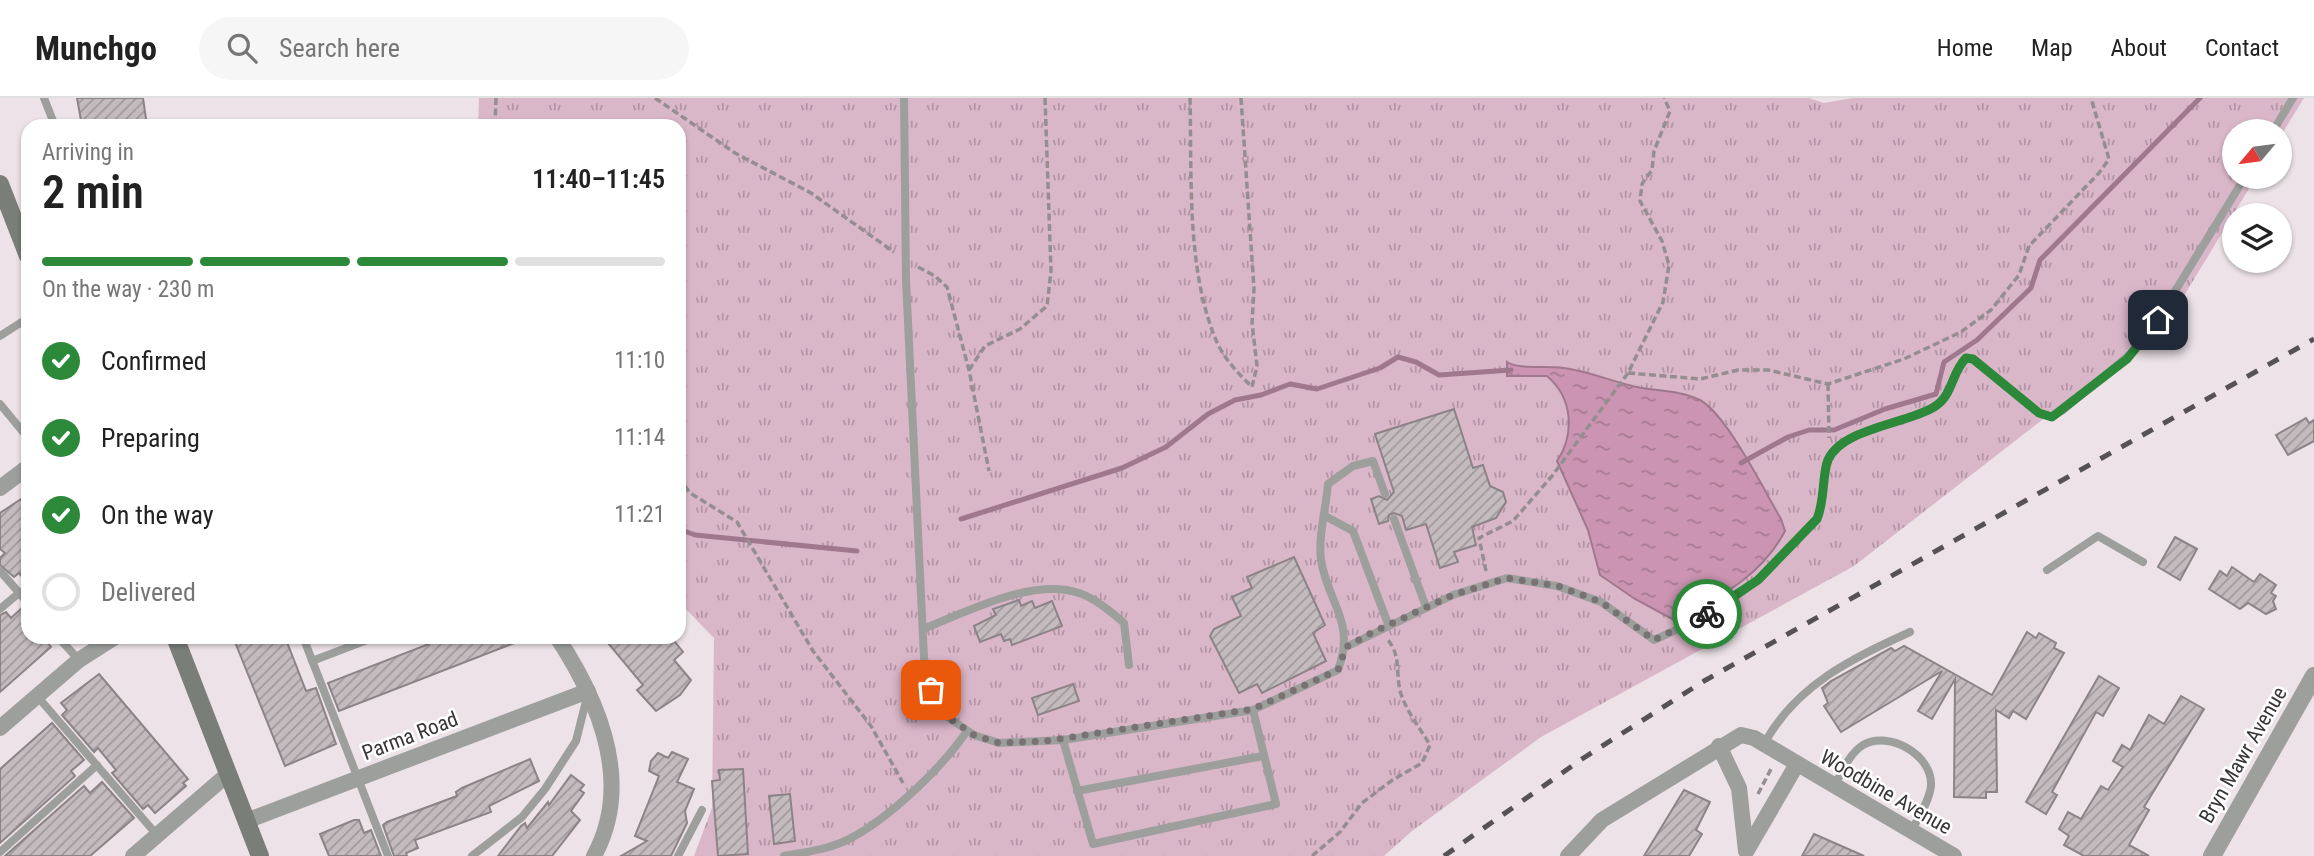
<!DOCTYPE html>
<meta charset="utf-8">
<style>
:root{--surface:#fff;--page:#f6f6f6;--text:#222;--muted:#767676;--line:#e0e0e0;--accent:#2d893a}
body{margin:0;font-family:"Roboto Condensed",sans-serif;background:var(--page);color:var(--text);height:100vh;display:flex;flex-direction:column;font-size:26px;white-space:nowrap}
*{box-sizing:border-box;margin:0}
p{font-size:23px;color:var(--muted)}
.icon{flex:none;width:38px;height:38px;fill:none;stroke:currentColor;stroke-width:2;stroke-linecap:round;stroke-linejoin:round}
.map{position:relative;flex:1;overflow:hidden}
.sheet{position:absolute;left:21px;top:21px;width:665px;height:525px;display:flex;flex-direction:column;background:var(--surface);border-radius:21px;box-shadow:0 2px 5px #0004}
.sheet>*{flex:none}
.needle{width:46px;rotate:241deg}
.tools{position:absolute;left:2222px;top:21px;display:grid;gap:14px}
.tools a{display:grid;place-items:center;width:70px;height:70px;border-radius:50%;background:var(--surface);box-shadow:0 2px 5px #0004;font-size:35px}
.pin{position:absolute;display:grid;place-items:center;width:60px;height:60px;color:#fff;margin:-30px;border-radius:14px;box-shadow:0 4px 10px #0006}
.courier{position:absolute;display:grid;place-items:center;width:70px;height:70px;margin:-35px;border:5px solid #2d893a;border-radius:50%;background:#fff;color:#222;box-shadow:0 2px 9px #0007}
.overview em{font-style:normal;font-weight:600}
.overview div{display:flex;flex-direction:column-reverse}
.overview{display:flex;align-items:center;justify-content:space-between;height:119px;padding:0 21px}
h1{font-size:46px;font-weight:600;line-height:52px}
.bar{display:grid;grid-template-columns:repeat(4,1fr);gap:10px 7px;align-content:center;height:84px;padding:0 21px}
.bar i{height:9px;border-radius:5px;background:var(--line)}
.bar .selected{background:var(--accent)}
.bar p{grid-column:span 4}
ol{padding:0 21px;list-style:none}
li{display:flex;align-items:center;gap:21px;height:77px}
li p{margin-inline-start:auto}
li .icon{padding:7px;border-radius:50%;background:var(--accent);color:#fff;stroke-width:4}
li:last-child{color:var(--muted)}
li i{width:38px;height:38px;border:4px solid var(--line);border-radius:50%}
header{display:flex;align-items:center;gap:42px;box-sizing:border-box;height:98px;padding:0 35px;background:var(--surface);border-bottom:2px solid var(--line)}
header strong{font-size:33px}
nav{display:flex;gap:38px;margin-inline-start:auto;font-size:24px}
.search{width:490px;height:63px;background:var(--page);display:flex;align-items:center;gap:18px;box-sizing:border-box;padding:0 24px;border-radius:38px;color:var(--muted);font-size:26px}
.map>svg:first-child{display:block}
.grass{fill:url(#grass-tufts)}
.water{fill:url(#water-ripples);stroke:#a0788d;stroke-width:2}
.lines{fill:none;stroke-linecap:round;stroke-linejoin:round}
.stream{stroke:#a0788d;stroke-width:5}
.building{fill:url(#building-hatch);stroke:#8c8387;stroke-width:2}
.path{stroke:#958e91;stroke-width:3.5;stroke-dasharray:7 3.5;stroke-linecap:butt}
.service{stroke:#9c9f9c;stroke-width:8}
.minor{stroke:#9c9f9c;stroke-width:16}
.tertiary{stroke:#9c9f9c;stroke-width:18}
.secondary{stroke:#797e79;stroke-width:18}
.rail{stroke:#565154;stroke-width:5;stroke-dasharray:12 12;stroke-linecap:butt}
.done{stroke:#787275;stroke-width:7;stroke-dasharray:0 12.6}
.route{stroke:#2d893a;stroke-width:9}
.labels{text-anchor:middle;stroke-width:5;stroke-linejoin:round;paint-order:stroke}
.street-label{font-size:21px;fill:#3a3638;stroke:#fff}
</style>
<header>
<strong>Munchgo</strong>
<div class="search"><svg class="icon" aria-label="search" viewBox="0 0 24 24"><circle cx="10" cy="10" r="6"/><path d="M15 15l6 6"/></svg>Search here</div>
<nav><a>Home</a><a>Map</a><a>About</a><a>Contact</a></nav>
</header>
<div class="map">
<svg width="2314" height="758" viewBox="0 0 2314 758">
<defs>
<pattern id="grass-tufts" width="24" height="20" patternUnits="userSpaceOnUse" patternTransform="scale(1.75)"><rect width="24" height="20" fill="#dab6c9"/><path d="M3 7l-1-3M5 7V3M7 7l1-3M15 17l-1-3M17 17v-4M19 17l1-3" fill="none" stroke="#b295a4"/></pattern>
<pattern id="water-ripples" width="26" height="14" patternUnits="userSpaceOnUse" patternTransform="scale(1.75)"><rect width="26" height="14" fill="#cb94b2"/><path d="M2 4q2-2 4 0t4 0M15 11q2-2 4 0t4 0" fill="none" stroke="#a67a92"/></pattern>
<pattern id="building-hatch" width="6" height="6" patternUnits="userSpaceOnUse" patternTransform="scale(1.75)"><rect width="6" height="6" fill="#c4bbbf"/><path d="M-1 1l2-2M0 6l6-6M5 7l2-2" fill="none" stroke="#a0999c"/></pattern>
</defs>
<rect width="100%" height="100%" fill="#ece2e7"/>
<!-- grass -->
<path class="grass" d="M 479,0 L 1809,0 L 1824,5 L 1853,0 L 2304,0 L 2280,39 L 2280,33 L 2235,33 L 2235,79 L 2256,79 L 2168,224 L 1854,468 L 1541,639 L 1412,733 L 1384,758 L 694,758 L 712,710 L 714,540 L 679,504 L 679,28 L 478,28 Z"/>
<!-- water -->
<path class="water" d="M 1507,264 C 1518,272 1553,267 1570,271 C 1593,275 1614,284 1637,289 C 1656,293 1683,293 1700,302 C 1727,317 1764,392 1781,421 L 1785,433 C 1761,479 1719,499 1676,523 L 1635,501 L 1600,477 L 1588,432 L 1557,363 C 1575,336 1573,300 1547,278 L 1507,278 Z"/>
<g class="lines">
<!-- stream -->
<g class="stream">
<path d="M 1741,365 L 1788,339 L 1809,332 L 1834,332 L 1885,311 L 1936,296 L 1944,264 L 1977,242 L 2031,190 L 2040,162 L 2200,0"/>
<path d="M 961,421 L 1122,370 L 1166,349 L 1208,316 L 1235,302 L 1261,297 L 1290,286 L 1317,291 L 1380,270 L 1398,259 L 1416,264 L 1439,277 L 1511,272"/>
<path d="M 679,431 L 695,437 L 857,453"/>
</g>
</g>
<!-- building -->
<g class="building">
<path d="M 77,0 L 143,0 L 147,28 L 82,28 Z"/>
<path d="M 1454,311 L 1473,370 L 1483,367 L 1490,388 L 1503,394 L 1506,404 L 1496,420 L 1472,429 L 1476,447 L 1454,454 L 1458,464 L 1440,470 L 1426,426 L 1406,432 L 1402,418 L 1394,415 L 1389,417 L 1388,423 L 1379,426 L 1371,401 L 1379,398 L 1387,402 L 1394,394 L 1375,336 Z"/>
<path d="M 2306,320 L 2309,325 L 2314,322 L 2314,343 L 2288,357 L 2276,337 Z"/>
<path d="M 21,401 L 28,410 L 28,486 L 19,475 L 14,479 L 0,467 L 0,460 L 5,455 L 0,451 L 0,415 Z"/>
<path d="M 2175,439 L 2197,451 L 2180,482 L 2158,469 Z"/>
<path d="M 1294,459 L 1325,527 L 1313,535 L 1326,563 L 1262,595 L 1257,586 L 1239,595 L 1210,538 L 1214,531 L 1241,518 L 1232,499 L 1252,490 L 1247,479 Z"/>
<path d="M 2232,469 L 2254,484 L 2260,476 L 2276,487 L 2271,495 L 2276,498 L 2273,503 L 2276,511 L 2266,516 L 2248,505 L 2240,511 L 2209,491 L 2220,473 L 2227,478 Z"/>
<path d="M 1019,502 L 1021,508 L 1032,503 L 1035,510 L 1052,503 L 1062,528 L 1012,547 L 1010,541 L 1004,543 L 1001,536 L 980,544 L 974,528 L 996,517 L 993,511 Z"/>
<path d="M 23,509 L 28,511 L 28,539 L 43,539 L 51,549 L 0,594 L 0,517 L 6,514 L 11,520 Z"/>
<path d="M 2027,534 L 2036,540 L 2039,535 L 2056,545 L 2054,550 L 2064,555 L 2026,621 L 2013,613 L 2009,620 L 1996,612 L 1997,694 L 1986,694 L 1986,700 L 1954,699 L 1955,581 L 1932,621 L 1918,613 L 1942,573 L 1841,634 L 1824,608 L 1828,605 L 1822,590 L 1831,583 L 1891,550 L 1895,553 L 1904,548 L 1992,597 Z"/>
<path d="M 233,539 L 285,539 L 306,593 L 316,590 L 336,646 L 285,668 Z"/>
<path d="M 426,539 L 527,540 L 339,613 L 328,585 L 429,546 Z"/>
<path d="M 603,539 L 671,539 L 683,554 L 674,562 L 691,582 L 680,597 L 656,613 L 637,592 L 643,587 Z"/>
<path d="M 99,576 L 188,681 L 183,685 L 186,688 L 155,715 L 148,707 L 143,711 L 112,675 L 116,672 L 98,650 L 94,654 L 62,617 L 67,612 L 61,605 Z"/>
<path d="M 2099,578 L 2119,590 L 2103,618 L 2096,614 L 2052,694 L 2057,697 L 2046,716 L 2026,704 Z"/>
<path d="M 1073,586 L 1079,603 L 1038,617 L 1032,600 Z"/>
<path d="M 2181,598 L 2204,611 L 2144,709 L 2149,712 L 2129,747 L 2149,758 L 2084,758 L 2064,747 L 2069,738 L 2059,731 L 2068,714 L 2081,721 L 2101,688 L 2108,692 L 2123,669 L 2113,663 L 2122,647 L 2130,652 L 2149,617 L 2164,626 Z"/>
<path d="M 52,625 L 84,662 L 71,673 L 75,678 L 0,745 L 0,671 Z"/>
<path d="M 672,654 L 688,661 L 677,684 L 694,691 L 685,713 L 687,725 L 671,758 L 621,758 L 647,743 L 635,738 L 659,678 L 649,673 L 651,663 L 658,655 L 668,660 Z"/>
<path d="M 530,661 L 539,683 L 489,708 L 491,714 L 415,742 L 418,750 L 406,755 L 407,758 L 394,758 L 383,727 L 387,724 L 457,698 L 456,694 L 462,690 Z"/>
<path d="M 743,671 L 748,756 L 718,758 L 712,683 L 720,682 L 719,672 Z"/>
<path d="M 571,677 L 584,687 L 580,692 L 584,695 L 571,713 L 580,722 L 552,758 L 498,758 L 521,728 L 525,725 L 527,730 L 548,704 L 549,707 Z"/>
<path d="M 102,684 L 134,720 L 90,758 L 5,758 L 84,688 L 90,695 Z"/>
<path d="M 1684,692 L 1710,704 L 1696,732 L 1702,736 L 1689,758 L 1644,758 Z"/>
<path d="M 790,696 L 795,743 L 774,746 L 769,698 Z"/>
<path d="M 354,722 L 359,722 L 364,735 L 371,732 L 381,758 L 329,758 L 320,736 Z"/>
<path d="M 1814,736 L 1864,758 L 1802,758 Z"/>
</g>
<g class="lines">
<!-- path -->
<g class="path">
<path d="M 655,0 L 735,55 L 811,95 L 894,154"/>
<path d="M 1190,0 C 1192,76 1186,171 1216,242 C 1224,261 1238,275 1252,289 L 1257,268 L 1252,225 L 1254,191 L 1241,0"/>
<path d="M 495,28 L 496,0"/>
<path d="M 918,169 L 935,178 L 947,189 L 969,272 L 989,373"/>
<path d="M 969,272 L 985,248 L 1020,231 L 1047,208 L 1051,173 L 1045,0"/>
<path d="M 1628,275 L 1700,281 L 1738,272 L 1768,272 L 1828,286 L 1904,261 L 1961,234 L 1991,212 L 2019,177 L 2029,148 L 2099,75 L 2109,61 L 2091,0"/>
<path d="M 1828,286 L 1829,340"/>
<path d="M 679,379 L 690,395 L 737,424 L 813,553 L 871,628 L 903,685"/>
<path d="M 1486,473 L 1479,440 L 1513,423 L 1552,378 L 1628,275 L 1663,204 L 1669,167 L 1662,143 L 1640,103 L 1642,86 L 1652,72 L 1654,53 L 1670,13 L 1664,0"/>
<path d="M 1758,696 L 1772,669"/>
<path d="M 1312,758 L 1340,734 L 1362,705 L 1391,683 L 1422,665 L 1430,647 C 1420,630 1409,617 1402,599 C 1394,578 1403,559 1387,541"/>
</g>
<!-- service -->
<g class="service">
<path d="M 44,0 L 55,28"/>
<path d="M 904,0 L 906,182 L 924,560 L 931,592 L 949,620 L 974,637 L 999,645 L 1063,642 L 1253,612 L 1338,572 C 1356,523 1328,506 1321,462 C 1318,439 1326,410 1328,386 L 1353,368 L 1373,363 L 1385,396"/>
<path d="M 2273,33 L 2293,0"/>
<path d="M 0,238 L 28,220"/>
<path d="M 0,306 L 28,340"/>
<path d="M 1325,418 L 1353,433 L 1388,526"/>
<path d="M 1394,421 L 1426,509"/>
<path d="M 2047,472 L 2098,438 L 2143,464"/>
<path d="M 0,473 L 28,505"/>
<path d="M 0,511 L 19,495"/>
<path d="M 923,531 C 966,514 1033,479 1079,495 C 1096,501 1110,513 1124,525 L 1129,567"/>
<path d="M 58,539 L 79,562"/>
<path d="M 303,539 L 388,758"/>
<path d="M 1346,549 L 1453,497 L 1507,480 L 1557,488 L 1601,504 L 1654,542 C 1690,526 1726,509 1756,483 C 1778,464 1796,441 1817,421 C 1826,400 1821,381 1827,363 C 1837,335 1905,323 1930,311 C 1953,300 1950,276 1966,260 L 1973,261 L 2039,315 L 2051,319 L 2063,312 L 2134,253 L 2158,221 L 2245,79"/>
<path d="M 312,563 L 375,539"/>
<path d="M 37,598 L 157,737"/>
<path d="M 1063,642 L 1093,746 L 1276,706 L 1253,612"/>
<path d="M 1764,646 C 1796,587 1851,561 1910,534"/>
<path d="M 1835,687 C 1842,674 1849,656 1863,647 C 1889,632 1933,657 1931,688 C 1929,704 1918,720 1911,734"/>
<path d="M 1077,693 L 1263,658"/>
<path d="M 0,754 L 97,667"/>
<path d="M 472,758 L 522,719 L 545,691 L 576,643 L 587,599"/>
<path d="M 678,758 L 702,712"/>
<path d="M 784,758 C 800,755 817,753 832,748 C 877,734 941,671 967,633"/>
</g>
<!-- minor -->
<g class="minor">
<path d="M 0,390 L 28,369"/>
<path d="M 557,539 C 599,603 634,685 594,758"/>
<path d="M 0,630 L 79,562 L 115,539"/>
<path d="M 1719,648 L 1739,690 L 1746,753"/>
<path d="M 246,723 L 588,593"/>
<path d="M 1747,752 L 1797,666"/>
<path d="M 133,758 L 228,676"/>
<path d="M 1568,758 L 1602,722 L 1741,637 L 1754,640 L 1954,758"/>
</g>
<!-- tertiary -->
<path class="tertiary" d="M 2212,758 L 2314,578"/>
<!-- secondary -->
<g class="secondary">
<path d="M 0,86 L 28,158"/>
<path d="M 175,539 L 260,758"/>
</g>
<!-- rail -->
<path class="rail" d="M 1444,758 L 1582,661 L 1704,583 L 2314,241"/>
</g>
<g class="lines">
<!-- done -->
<path class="done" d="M 931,592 L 949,620 L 974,637 L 999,645 L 1046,643 L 1253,611 L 1338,572 L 1346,549 L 1373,534 L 1453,497 L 1507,480 L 1558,488 L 1601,504 L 1654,542 L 1707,516"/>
<!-- route -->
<path class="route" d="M 1707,516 L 1758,482 L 1817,421 C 1825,402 1822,377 1828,362 C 1842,330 1907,326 1934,309 C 1953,298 1951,275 1966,260 L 1973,261 L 2039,315 L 2052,319 L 2127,261 L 2158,222"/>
</g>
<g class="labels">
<!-- street labels -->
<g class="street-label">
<text transform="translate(410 638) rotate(-21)" y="7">Parma Road</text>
<text transform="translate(2243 657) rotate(-60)" y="7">Bryn Mawr Avenue</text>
<text transform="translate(1886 694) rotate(30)" y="7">Woodbine Avenue</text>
</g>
</g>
</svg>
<div class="tools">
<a><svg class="needle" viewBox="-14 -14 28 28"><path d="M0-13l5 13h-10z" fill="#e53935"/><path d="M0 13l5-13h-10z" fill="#767676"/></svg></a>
<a><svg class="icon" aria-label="layers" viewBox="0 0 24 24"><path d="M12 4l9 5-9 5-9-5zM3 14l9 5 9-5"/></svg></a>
</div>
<div class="pin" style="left:931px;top:592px;background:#ea580c"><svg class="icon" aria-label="bag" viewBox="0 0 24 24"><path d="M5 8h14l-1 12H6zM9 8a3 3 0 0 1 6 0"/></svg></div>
<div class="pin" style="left:2158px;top:222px;background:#1f2937"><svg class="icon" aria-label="home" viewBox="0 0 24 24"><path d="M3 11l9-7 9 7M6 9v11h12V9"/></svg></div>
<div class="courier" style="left:1707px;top:516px"><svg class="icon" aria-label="bike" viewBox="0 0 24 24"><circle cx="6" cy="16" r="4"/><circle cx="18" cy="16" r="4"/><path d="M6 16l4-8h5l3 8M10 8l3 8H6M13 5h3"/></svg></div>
<section class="sheet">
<div class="overview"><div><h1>2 min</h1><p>Arriving in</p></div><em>11:40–11:45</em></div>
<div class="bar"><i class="selected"></i><i class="selected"></i><i class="selected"></i><i></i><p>On the way · 230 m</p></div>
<ol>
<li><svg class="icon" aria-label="check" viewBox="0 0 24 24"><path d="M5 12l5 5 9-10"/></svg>Confirmed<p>11:10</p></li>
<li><svg class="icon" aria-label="check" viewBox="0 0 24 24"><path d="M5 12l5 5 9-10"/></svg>Preparing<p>11:14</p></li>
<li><svg class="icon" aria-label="check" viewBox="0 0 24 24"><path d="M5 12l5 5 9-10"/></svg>On the way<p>11:21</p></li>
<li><i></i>Delivered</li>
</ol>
</section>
</div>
